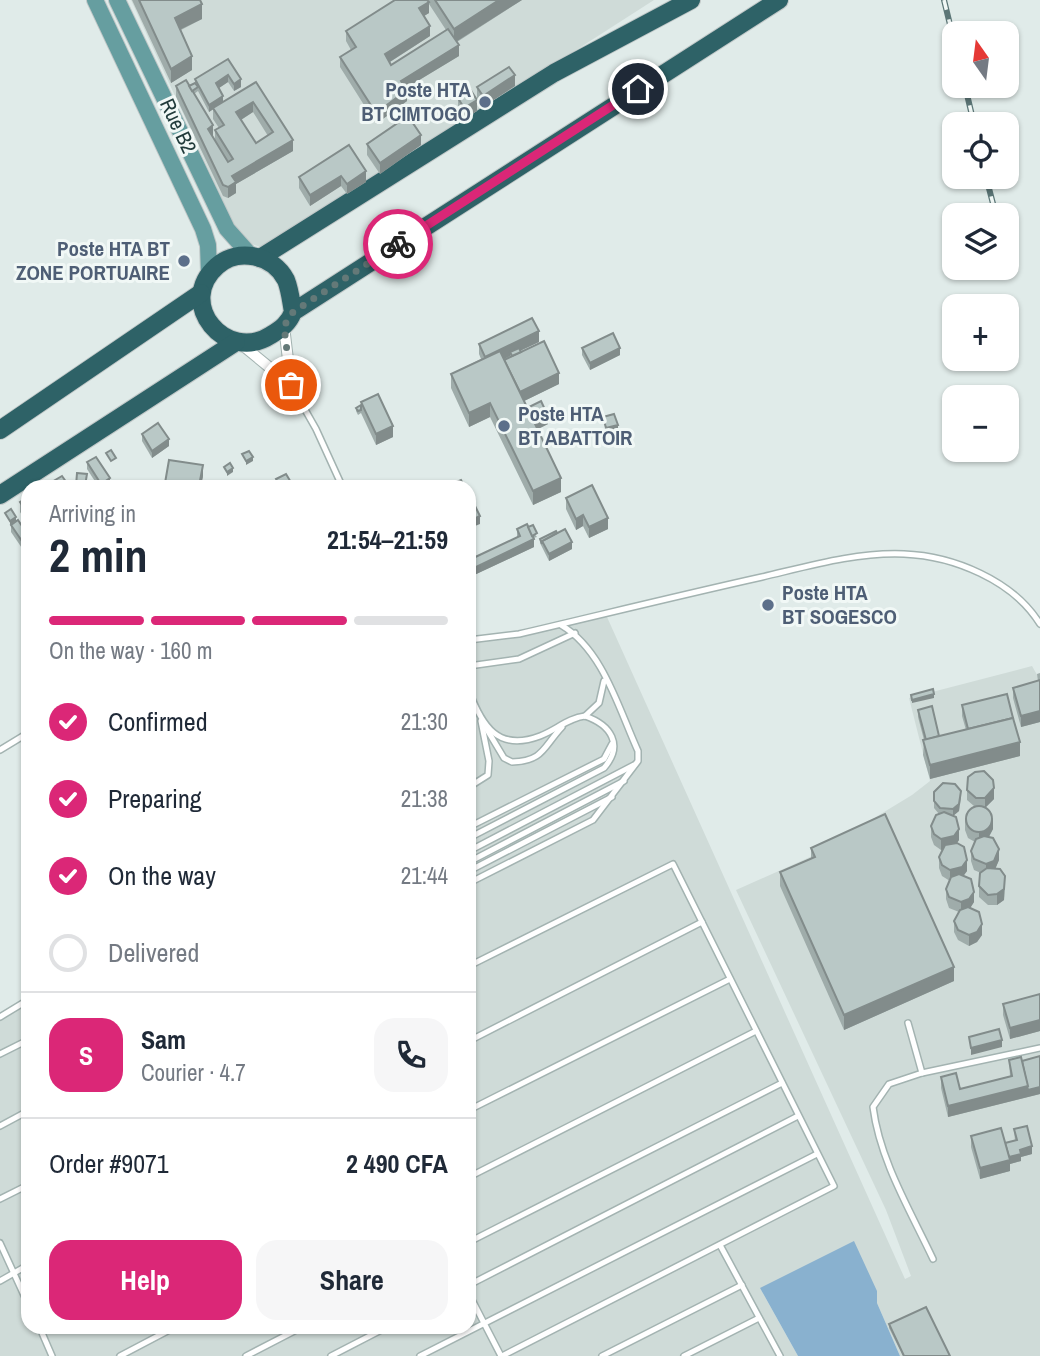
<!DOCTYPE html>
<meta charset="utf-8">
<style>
:root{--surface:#fff;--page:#f6f6f7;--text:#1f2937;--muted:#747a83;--line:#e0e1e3;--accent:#db2777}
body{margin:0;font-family:"Archivo Narrow",sans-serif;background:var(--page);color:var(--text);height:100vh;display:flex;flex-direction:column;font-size:26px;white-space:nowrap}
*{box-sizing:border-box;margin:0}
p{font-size:23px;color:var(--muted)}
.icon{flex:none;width:38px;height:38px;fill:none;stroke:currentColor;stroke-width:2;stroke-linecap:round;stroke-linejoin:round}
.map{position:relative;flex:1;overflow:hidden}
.panel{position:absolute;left:21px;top:480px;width:455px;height:854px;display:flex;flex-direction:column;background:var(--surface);border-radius:21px;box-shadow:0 2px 5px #0004}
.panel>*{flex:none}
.needle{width:46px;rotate:346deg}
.controls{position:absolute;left:942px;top:21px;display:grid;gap:14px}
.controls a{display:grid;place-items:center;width:77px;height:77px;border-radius:14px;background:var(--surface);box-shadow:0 2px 5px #0004;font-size:35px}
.pin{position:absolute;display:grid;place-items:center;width:60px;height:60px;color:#fff;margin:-30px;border:4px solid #fff;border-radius:50%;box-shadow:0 2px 7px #0007}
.courier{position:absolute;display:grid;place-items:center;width:70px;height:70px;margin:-35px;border:5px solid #db2777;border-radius:50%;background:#fff;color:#222;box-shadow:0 2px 9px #0007}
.overview em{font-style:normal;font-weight:700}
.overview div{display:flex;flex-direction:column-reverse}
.overview{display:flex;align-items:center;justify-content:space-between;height:119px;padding:0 28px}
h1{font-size:46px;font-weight:700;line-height:52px}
.bar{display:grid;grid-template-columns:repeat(4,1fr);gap:10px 7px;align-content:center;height:84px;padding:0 28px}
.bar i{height:9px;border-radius:5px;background:var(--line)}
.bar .on{background:var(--accent)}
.bar p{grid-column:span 4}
.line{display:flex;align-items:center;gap:18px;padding:0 28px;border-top:2px solid var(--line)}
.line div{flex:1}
.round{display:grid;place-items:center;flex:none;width:74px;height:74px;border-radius:21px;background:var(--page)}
ol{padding:0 28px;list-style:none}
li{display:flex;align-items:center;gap:21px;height:77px}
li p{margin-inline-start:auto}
li .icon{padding:7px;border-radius:50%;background:var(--accent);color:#fff;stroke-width:4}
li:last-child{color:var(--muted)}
li i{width:38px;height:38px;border:4px solid var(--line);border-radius:50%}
.primary-button{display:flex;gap:14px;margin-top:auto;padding:14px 28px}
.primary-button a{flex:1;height:80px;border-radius:21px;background:var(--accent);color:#fff;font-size:28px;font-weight:700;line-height:80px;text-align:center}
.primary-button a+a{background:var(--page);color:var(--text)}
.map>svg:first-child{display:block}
.built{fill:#cfdbd8}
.water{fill:#89b1cf}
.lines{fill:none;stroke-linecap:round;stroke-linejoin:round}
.lane-casing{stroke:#a3b3b1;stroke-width:8}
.street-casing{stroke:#a3b3b1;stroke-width:12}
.primary-casing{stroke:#c1c8c8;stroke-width:18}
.highway-casing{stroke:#c1c8c8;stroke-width:20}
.lane{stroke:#fff;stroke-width:5}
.street{stroke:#fff;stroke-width:10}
.primary{stroke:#669ea0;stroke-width:16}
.highway{stroke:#2e6267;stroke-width:18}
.rail-casing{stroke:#5c7677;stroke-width:6}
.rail{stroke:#f1f8f6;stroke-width:3.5;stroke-dasharray:10;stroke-linecap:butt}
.wall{fill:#9facaa;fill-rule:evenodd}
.shaded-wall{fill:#828c8b}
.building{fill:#b9c8c6;stroke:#828c8b;stroke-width:2;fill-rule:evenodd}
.done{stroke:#647978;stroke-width:7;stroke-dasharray:0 12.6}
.route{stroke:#db2777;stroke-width:9}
.service-dot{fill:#5c6f8a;stroke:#f1f8f6;stroke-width:2.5}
.labels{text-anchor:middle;stroke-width:6;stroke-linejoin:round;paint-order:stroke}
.service-label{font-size:21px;font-weight:bold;fill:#4e5e75;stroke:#f1f8f6;text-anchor:end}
.street-label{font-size:21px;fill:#213b3b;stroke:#f1f8f6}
</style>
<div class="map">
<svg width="1040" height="1356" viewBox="0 0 1040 1356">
<rect width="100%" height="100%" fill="#e0ebe9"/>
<!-- built -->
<g class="built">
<path d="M 131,0 L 654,0 L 266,249 L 241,240 Z"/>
<path d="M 607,617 L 905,1279 L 911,1276 L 886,1210 L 736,890 L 810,857 L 912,795 L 930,781 L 909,698 L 1032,666 L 1040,680 L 1040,1356 L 900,1356 L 877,1303 L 877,1291 L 760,1288 L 798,1356 L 0,1356 L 0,1018 L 28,1001 L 28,1326 L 469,1326 L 469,644 Z"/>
</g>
<!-- water -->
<path class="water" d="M 854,1241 L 877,1291 L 877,1303 L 900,1356 L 798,1356 L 760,1288 Z"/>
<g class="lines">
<!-- lane casing -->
<g class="lane-casing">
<g id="lane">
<path d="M 291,385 L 316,429 L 342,486"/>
<path d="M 469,640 L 519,634 C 600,615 681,595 762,577 C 809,566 856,552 904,554 C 953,556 1013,580 1040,624"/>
<path d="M 469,666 L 519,659 L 575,633"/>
<path d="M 469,691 C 482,726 498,752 540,736 C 556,730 568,718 585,716 C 611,725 624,745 604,768 L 469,838"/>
<path d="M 585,716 L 599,703 L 604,681"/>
<path d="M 486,728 L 504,758 L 512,762 C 544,761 543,747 562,727"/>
<path d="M 0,750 L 28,733"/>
<path d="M 469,787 L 488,775 L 489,761 L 481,721"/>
<path d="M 469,827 L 604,759 L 612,744"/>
<path d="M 469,851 L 634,765"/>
<path d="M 469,862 L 624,781"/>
<path d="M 469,871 L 612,797"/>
<path d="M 469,883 L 593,820 L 638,761 L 638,751 C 618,707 603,650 561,625"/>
<path d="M 469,966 L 673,864 L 834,1186 L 502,1356"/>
<path d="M 0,1017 L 28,1000"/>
<path d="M 908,1023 L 922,1073"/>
<path d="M 469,1041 L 702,922"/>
<path d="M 0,1054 L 28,1040"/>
<path d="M 469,1110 L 730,979"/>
<path d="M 0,1126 L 28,1111"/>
<path d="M 469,1177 L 756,1031"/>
<path d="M 0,1199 L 28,1185"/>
<path d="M 469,1242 L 782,1083"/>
<path d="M 0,1243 L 28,1304"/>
<path d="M 720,1245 L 780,1356"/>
<path d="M 933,1259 C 910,1210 880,1161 873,1107 L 889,1084 L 922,1073 L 1040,1048"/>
<path d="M 0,1281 L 28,1265"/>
<path d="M 469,1285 L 798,1116"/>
<path d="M 469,1294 L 501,1356"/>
<path d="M 39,1326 L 52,1356"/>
<path d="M 120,1356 L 177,1326"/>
<path d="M 246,1356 L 304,1326"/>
<path d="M 331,1356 L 389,1326"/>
<path d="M 420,1356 L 817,1154"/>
<path d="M 602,1356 L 742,1285"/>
<path d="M 684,1356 L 759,1318"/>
</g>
</g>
<!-- street casing -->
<g class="street-casing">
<g id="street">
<path d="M 284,326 L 291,385"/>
<path d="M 241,344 L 291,385"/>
</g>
</g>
<!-- primary casing -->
<g class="primary-casing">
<g id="primary">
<path d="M 95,0 L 203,229 L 208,245 L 209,273"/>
<path d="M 117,0 L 227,229 L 251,256"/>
</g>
</g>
<!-- highway casing -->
<g class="highway-casing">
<g id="highway">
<path d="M 260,258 L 554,73 L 691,0"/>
<path d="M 293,312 C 291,301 290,290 286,280 C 273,255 238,247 217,266 C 175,303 226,364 271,335 C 281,329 289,323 293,312 L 779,0"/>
<path d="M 0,430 L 201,293"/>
<path d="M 0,495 L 236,342"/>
</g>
</g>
<!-- lane -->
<use href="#lane" class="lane"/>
<!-- street -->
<use href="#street" class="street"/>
<!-- primary -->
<use href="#primary" class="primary"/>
<!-- highway -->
<use href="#highway" class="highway"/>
<!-- rail casing -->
<g class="rail-casing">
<g id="rail">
<path d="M 944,0 L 954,41"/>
<path d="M 965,86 L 974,124"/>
<path d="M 986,177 L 996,215"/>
</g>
</g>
<!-- rail -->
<use href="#rail" class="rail"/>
</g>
<!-- wall -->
<g class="wall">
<path d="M 132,0 L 200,0 L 202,19 L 181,30 L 192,70 L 171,83 Z"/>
<path d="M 395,0 L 522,0 L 457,42 L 459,56 L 406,88 L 407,101 L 376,124 L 340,67 L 340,57 L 351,50 L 346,41 L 346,31 ZM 429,4 L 446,30 L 391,65 L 390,62 L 430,36 L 424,16 L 429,13 Z"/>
<path d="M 228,59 L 241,87 L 234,91 L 228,82 L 219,88 L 223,102 L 256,82 L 293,151 L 236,184 L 236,193 L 228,198 L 223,196 L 176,97 L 176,86 L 189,86 L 195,83 L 195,79 ZM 198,91 L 209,112 L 213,109 L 213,119 L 219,128 L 215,130 L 215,141 L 194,94 ZM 253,112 L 268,136 L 256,143 L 241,120 Z"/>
<path d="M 515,86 L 483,107 L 477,98 L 477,87 Z"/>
<path d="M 458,98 L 477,111 L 464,119 L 458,109 Z"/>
<path d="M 367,144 L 421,145 L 380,174 L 367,155 Z"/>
<path d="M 349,145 L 366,182 L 347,194 L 341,186 L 310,206 L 299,188 L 299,177 Z"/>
<path d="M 539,342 L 520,351 L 559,384 L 524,401 L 527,408 L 548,424 L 538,429 L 561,492 L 533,505 L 490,417 L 469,427 L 451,388 L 451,374 L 481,359 L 479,354 L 479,344 Z"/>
<path d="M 582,348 L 620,355 L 590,370 L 582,355 Z"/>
<path d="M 361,402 L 393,437 L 376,445 L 361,413 L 358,415 L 356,411 L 356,408 L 361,405 Z"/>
<path d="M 142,434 L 169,446 L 152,458 L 142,441 Z"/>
<path d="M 87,462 L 110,485 L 108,486 L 98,486 L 87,469 Z"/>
<path d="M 203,476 L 201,486 L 165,486 L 165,483 Z"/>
<path d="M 28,497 L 28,525 L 20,512 L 20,502 Z"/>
<path d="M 566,498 L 608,529 L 589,538 L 583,526 L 576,530 L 566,509 Z"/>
<path d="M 11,525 L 28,535 L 28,557 L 11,532 Z"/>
<path d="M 528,527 L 537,537 L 533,538 L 534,547 L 472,576 L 469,571 L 469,563 L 517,537 L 517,529 Z"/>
<path d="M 557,533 L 572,549 L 549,561 L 540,543 L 540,539 Z"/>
<path d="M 1040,673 L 1040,722 L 1021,727 L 1013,698 L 1013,688 L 1038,681 L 1037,674 Z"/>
<path d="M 962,705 L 1020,756 L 930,779 L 923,755 L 924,740 L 918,717 L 918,710 L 939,736 L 966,730 L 962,716 Z"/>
<path d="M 967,790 L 994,799 L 985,808 L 993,829 L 989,837 L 999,860 L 995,869 L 1005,887 L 1004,900 L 997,905 L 988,905 L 979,897 L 979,886 L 981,873 L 974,870 L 971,861 L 971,851 L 975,842 L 968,838 L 965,830 L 965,819 L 974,806 L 967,800 Z"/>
<path d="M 934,792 L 961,798 L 959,811 L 953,816 L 959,840 L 957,843 L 967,871 L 963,876 L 974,902 L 970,908 L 982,935 L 977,942 L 969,946 L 958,940 L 954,932 L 954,921 L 959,912 L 949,908 L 946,899 L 946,889 L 950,881 L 942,876 L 939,868 L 939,857 L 942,850 L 941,850 L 934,845 L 931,837 L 931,826 L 939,814 L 934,808 Z"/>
<path d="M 811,848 L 954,981 L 844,1030 L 780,886 L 780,872 L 811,858 Z"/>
<path d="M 1040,994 L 1040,1031 L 1010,1039 L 1003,1015 L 1003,1004 Z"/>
<path d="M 1040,1056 L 1040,1094 L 948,1117 L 941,1088 L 941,1077 L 960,1089 L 1010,1076 L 1009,1060 L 1022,1061 Z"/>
<path d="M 1014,1129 L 1032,1154 L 1021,1157 L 1021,1161 L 1010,1164 L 1010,1171 L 980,1179 L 971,1147 L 971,1136 L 1005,1143 L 1015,1141 Z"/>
<path d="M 889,1324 L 950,1356 L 903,1356 L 889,1328 Z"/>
</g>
<!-- shaded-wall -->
<g class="shaded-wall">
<path d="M 499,0 L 522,0 L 454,43 L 454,29 Z"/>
<path d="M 429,2 L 429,13 L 419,19 L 419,8 Z"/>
<path d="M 202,4 L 202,19 L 175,32 L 175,18 Z"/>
<path d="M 430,26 L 430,36 L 385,65 L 385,54 Z"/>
<path d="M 459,45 L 459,56 L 401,91 L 401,81 Z"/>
<path d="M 192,56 L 192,70 L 171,83 L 171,69 Z"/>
<path d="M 228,75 L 228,82 L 216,90 L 216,83 Z"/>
<path d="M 515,75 L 515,86 L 483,107 L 483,96 Z"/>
<path d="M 241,79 L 241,87 L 234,91 L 234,84 Z"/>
<path d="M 407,90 L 407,101 L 376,124 L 376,113 Z"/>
<path d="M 223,96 L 223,103 L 209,112 L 209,105 Z"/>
<path d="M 477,100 L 477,111 L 464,119 L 464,108 Z"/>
<path d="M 253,102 L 253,112 L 236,123 L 236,112 Z"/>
<path d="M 213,125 L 213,136 L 208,139 L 208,129 Z"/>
<path d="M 421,135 L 421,145 L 380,174 L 380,163 Z"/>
<path d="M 293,140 L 293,151 L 236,184 L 236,193 L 228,198 L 228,187 L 232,176 Z"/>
<path d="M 366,171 L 366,182 L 347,194 L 347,184 Z"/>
<path d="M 341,176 L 341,186 L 310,206 L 310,195 Z"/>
<path d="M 539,331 L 539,342 L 511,355 L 510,352 L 510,356 L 485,368 L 485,357 Z"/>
<path d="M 620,348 L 620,355 L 590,370 L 590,363 Z"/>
<path d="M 559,373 L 559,384 L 518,404 L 518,393 Z"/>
<path d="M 490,403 L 490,417 L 469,427 L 469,413 Z"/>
<path d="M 548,416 L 548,424 L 532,432 L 532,424 Z"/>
<path d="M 618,425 L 618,428 L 606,432 L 606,428 Z"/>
<path d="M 393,426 L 393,437 L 376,445 L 376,434 Z"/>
<path d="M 169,439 L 169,446 L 152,458 L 152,451 Z"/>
<path d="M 253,457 L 253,461 L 246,465 L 246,461 Z"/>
<path d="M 203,465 L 203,476 L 201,486 L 199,486 Z"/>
<path d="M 233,468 L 233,472 L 227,476 L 227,472 Z"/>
<path d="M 110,478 L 110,485 L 108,486 L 101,486 L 101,484 Z"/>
<path d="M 561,478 L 561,492 L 533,505 L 533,491 Z"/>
<path d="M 583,515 L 583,526 L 576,530 L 576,519 Z"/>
<path d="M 480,516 L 480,524 L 470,528 L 470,521 Z"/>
<path d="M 16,517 L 16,521 L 10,525 L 10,521 Z"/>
<path d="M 608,518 L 608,529 L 589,538 L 589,527 Z"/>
<path d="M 534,539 L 534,547 L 472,576 L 472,569 Z"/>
<path d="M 572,542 L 572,549 L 549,561 L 549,554 Z"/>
<path d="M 934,694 L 934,698 L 912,703 L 912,700 Z"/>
<path d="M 1040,711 L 1040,722 L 1021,727 L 1021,716 Z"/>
<path d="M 1020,742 L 1020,756 L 930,779 L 930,765 Z"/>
<path d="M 994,788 L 994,799 L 985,808 L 985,798 Z"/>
<path d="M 961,791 L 959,811 L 953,816 L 953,809 Z"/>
<path d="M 993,818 L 993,829 L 987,840 L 979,844 L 979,833 Z"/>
<path d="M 959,829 L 959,840 L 954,847 L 941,850 L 941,839 Z"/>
<path d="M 999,849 L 999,860 L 994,872 L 986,875 L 986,864 Z"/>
<path d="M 967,860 L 967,871 L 962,878 L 950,881 L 950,870 Z"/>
<path d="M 1005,876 L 1004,900 L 997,905 L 997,894 Z"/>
<path d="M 974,892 L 974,902 L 969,910 L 961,913 L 961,902 Z"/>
<path d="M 982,924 L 982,935 L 977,942 L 969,946 L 969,935 Z"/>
<path d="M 954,967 L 954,981 L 844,1030 L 844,1015 Z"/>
<path d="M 1040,1020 L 1040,1031 L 1010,1039 L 1010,1028 Z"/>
<path d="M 1002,1040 L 1002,1047 L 971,1055 L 971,1048 Z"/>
<path d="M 1028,1086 L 1040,1087 L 1040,1094 L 948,1117 L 948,1106 Z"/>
<path d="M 1032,1146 L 1032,1154 L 1021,1157 L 1021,1161 L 1010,1164 L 1010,1171 L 980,1179 L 980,1168 L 1008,1158 L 1020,1150 Z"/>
</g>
<!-- building -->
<g class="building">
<path d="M 139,0 L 200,0 L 202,4 L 175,18 L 192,56 L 171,69 Z"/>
<path d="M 395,0 L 427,0 L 429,2 L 419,8 L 430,26 L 385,54 L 391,65 L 448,29 L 459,45 L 401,81 L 407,90 L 376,113 L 340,57 L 356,47 L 346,31 Z"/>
<path d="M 435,0 L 499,0 L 454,29 Z"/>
<path d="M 228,59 L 241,79 L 234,84 L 228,75 L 216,83 L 223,96 L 209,105 L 195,79 Z"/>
<path d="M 509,67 L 515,75 L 483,96 L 477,87 Z"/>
<path d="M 186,80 L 213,125 L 208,129 L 228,162 L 233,159 L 215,130 L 224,125 L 213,108 L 256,82 L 293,140 L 232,176 L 236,182 L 228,187 L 223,185 L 176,86 ZM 253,102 L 273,132 L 256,143 L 236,112 Z"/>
<path d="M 195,83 L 198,87 L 192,91 L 189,86 Z"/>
<path d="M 470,89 L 477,100 L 464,108 L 458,98 Z"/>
<path d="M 408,116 L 421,135 L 380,163 L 367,144 Z"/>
<path d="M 349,145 L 366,171 L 347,184 L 341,176 L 310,195 L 299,177 Z"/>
<path d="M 532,318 L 539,331 L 485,357 L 479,344 Z"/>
<path d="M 613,333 L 620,348 L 590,363 L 582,348 Z"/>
<path d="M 544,341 L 559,373 L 520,392 L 504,360 Z"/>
<path d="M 519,348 L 521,352 L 512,356 L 510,352 Z"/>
<path d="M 500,351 L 561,478 L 533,491 L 490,403 L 469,413 L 451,374 Z"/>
<path d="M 378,394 L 393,426 L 376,434 L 361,402 Z"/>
<path d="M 541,401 L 548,416 L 535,423 L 527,408 Z"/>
<path d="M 361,405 L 361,410 L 358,411 L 356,408 Z"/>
<path d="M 614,414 L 618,425 L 606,428 L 603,417 Z"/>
<path d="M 158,423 L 169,439 L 152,451 L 142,434 Z"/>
<path d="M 111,450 L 116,458 L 111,461 L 106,453 Z"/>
<path d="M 249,451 L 253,457 L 246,461 L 242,454 Z"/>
<path d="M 96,457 L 110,478 L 101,484 L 87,462 Z"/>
<path d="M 169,460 L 203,465 L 199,486 L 187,486 L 165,483 Z"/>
<path d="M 230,463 L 233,468 L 227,472 L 224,467 Z"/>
<path d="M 77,473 L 87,474 L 85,486 L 76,486 Z"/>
<path d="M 286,474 L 292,484 L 287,486 L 280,486 L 276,479 Z"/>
<path d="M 62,476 L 69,486 L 45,486 Z"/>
<path d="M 461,480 L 464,486 L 456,486 L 454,483 Z"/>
<path d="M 592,485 L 608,518 L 589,527 L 583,515 L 576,519 L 566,498 Z"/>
<path d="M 469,494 L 480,516 L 470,521 L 469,519 Z"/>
<path d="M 28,497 L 28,514 L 20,502 Z"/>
<path d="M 11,509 L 16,517 L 10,521 L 5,513 Z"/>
<path d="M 18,520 L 28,535 L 28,550 L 11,525 Z"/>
<path d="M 527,524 L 534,539 L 472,569 L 469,563 L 469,560 L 520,536 L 517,529 Z"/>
<path d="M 533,525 L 537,533 L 532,536 L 528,527 Z"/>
<path d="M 565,529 L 572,542 L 549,554 L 542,541 Z"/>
<path d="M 556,531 L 557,533 L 542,541 L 542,544 L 540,539 Z"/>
<path d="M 1040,680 L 1040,711 L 1021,716 L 1013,688 Z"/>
<path d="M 933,689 L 934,694 L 912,700 L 911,695 Z"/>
<path d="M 1007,694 L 1013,718 L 968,729 L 962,705 Z"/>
<path d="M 932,706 L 939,736 L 926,740 L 918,710 Z"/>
<path d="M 1013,718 L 1020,742 L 930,765 L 923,740 Z"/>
<path d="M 984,771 L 993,780 L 994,788 L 985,798 L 976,798 L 967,790 L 968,777 L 975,772 Z"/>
<path d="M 943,783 L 955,784 L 961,791 L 959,804 L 953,809 L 940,808 L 934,801 L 934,792 Z"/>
<circle cx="979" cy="819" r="13"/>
<path d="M 944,812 L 956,817 L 959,829 L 954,836 L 941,839 L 934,834 L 931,826 L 936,815 Z"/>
<path d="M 885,814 L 954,967 L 844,1015 L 780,872 L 815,857 L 811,848 Z"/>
<path d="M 984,836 L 993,838 L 999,849 L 994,861 L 986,864 L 974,859 L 971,851 L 976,839 Z"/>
<path d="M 957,843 L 964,847 L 967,860 L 962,867 L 950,870 L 942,865 L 939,857 L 945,845 Z"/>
<path d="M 987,868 L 1000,869 L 1005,876 L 1004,889 L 997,894 L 988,895 L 979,886 L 980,873 Z"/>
<path d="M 959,874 L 971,879 L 974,892 L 969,899 L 961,902 L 949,897 L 946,889 L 951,877 Z"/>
<path d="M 968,907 L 979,912 L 982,924 L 977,932 L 969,935 L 958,930 L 954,921 L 960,910 Z"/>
<path d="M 1040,994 L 1040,1020 L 1010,1028 L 1003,1004 Z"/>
<path d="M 999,1029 L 1002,1040 L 971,1048 L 969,1037 Z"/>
<path d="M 1040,1056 L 1040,1087 L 1028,1090 L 1022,1061 Z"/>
<path d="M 1021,1057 L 1028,1086 L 948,1106 L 941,1077 L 956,1073 L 960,1089 L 1012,1076 L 1009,1060 Z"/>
<path d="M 1027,1126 L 1032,1146 L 1020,1150 L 1021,1154 L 1009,1157 L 1005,1143 L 1017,1140 L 1014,1129 Z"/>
<path d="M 1001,1128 L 1010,1160 L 980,1168 L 971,1136 Z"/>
<path d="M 926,1307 L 950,1356 L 904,1356 L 889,1324 Z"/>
</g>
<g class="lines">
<!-- done -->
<path class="done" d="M 291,385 L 284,326 L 293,312 L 398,244"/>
<!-- route -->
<path class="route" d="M 398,244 L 638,89"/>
</g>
<!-- markers -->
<g class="service-dot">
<circle cx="485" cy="102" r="7"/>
<circle cx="184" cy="261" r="7"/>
<circle cx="504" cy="426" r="7"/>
<circle cx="768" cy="605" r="7"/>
</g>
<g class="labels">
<!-- service labels -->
<g class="service-label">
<text x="471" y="97">Poste HTA<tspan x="471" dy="24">BT CIMTOGO</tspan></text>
<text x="170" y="256">Poste HTA BT<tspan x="170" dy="24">ZONE PORTUAIRE</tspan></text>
<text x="518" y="421" text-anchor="start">Poste HTA<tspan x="518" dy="24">BT ABATTOIR</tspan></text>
<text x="782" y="600" text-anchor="start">Poste HTA<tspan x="782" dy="24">BT SOGESCO</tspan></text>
</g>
<!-- street labels -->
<g class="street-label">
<text transform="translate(178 126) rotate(65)" y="7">Rue B2</text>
</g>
</g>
</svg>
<div class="controls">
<a><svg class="needle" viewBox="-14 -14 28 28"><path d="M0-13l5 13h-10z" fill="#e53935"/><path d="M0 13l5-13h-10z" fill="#747a83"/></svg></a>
<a><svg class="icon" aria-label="locate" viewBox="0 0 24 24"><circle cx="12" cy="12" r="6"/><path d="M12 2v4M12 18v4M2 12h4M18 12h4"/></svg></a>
<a><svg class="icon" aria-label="layers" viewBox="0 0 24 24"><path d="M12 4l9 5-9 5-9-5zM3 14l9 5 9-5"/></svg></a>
<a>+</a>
<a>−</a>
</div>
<div class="pin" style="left:291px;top:385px;background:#ea580c"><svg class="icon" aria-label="bag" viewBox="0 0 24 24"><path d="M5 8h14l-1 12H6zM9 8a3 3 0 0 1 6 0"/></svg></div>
<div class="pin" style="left:638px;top:89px;background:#1f2937"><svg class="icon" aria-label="home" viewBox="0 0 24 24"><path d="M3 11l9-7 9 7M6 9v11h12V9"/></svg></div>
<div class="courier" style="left:398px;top:244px"><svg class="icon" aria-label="bike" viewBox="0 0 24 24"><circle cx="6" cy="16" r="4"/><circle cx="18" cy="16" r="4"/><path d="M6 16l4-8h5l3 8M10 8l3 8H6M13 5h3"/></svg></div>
<section class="panel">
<div class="overview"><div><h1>2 min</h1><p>Arriving in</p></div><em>21:54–21:59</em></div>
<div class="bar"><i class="on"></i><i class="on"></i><i class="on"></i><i></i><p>On the way · 160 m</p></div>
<ol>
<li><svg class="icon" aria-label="check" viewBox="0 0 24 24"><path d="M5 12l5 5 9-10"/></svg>Confirmed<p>21:30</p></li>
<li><svg class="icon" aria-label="check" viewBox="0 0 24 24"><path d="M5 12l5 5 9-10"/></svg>Preparing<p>21:38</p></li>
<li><svg class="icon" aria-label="check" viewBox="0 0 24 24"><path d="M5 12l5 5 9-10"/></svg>On the way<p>21:44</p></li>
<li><i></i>Delivered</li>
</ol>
<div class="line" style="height:126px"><b class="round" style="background:var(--accent);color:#fff">S</b><div><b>Sam</b><p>Courier · 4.7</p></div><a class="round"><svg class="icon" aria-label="phone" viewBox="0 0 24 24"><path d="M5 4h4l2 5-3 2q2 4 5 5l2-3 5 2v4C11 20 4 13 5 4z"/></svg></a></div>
<div class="line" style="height:91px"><div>Order #9071</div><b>2 490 CFA</b></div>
<div class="primary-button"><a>Help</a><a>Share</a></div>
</section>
</div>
